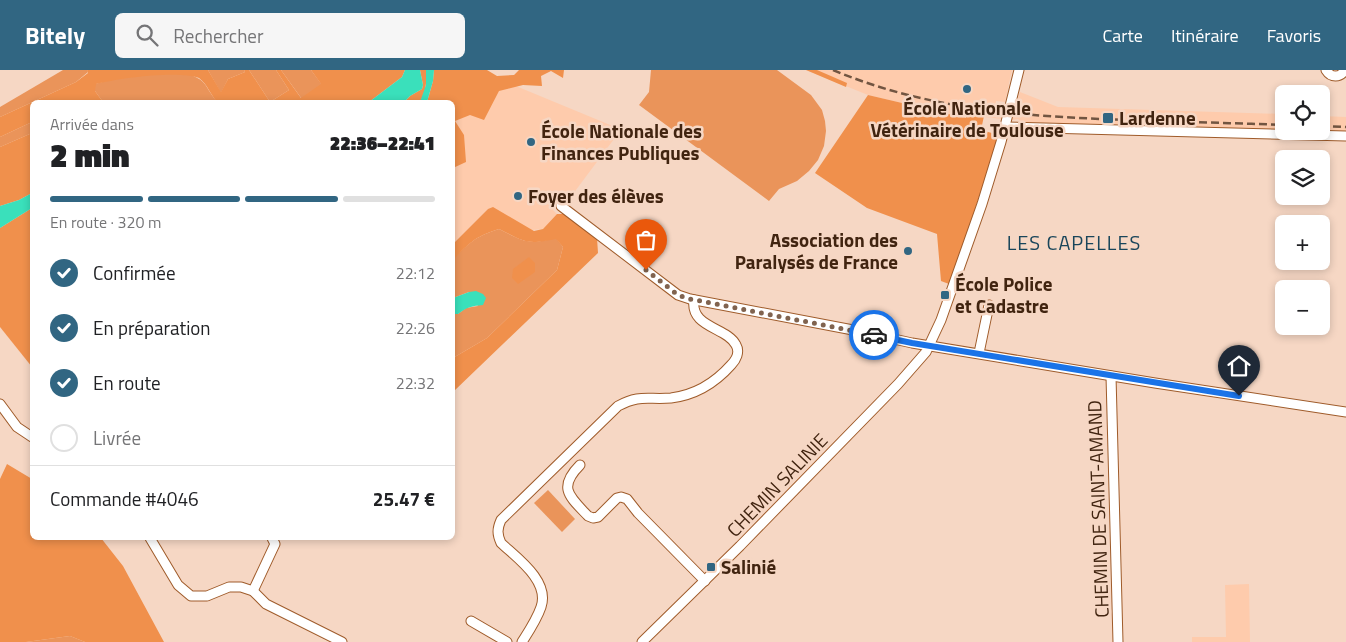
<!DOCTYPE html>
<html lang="fr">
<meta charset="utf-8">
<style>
:root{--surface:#fff;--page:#f6f6f6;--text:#202124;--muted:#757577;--line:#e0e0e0;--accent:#316682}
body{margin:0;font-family:"Titillium Web",sans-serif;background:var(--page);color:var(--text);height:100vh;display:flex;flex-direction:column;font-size:19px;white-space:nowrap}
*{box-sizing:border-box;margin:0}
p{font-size:16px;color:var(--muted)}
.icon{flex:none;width:28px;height:28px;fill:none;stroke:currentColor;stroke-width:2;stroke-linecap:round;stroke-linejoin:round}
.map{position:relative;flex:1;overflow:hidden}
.sheet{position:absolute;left:30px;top:30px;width:425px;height:440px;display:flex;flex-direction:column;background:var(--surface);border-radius:8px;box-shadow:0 2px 8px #0003}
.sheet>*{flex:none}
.tools{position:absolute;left:1275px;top:15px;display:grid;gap:10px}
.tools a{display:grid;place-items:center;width:55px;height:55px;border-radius:8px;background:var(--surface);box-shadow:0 2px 8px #0003;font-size:25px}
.pin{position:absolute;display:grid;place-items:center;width:42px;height:42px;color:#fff;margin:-51px -21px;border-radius:50% 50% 50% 0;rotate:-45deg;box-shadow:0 0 5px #0007}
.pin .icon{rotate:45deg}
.courier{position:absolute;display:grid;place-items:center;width:50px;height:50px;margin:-25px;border:4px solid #1a73e8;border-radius:50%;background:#fff;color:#222;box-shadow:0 1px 6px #0007}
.headline em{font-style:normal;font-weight:800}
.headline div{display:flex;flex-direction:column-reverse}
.headline{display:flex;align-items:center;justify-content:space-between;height:85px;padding:0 20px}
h1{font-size:32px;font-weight:800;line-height:38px}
.bar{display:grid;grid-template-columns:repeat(4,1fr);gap:8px 5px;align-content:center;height:60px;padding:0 20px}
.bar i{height:6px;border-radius:4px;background:var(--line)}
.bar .active{background:var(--accent)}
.bar p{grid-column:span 4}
.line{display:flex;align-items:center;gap:12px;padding:0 20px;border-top:1px solid var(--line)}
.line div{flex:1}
ol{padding:0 20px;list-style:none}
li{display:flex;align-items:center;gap:15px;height:55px}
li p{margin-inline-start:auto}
li .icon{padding:5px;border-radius:50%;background:var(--accent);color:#fff;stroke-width:4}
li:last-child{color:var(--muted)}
li i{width:28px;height:28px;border:2px solid var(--line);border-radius:50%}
header{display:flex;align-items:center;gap:30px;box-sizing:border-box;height:70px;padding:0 25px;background:var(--accent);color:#fff}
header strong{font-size:24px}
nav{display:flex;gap:28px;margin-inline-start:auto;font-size:18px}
.search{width:350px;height:45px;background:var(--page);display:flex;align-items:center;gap:12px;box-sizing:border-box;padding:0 18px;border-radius:8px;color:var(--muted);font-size:19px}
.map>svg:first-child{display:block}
.built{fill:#fecbac}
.green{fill:#ea945a}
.forest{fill:#f0904c}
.water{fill:#3ae0bb}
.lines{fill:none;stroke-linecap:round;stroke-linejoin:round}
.minor-casing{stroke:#9f5b2a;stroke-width:11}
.minor{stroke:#fff;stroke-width:9}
.rail{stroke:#725541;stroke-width:2.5;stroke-dasharray:8 4;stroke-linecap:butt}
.done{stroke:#80634f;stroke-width:5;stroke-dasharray:0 9}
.route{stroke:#1a73e8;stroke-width:6}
.poi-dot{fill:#316682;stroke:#f6d7c4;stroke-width:2}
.labels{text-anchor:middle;stroke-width:5;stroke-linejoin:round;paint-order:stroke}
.poi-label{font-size:19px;font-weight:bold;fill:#412410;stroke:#f6d7c4;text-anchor:start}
.street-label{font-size:19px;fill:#412410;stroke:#f6d7c4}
.neighbourhood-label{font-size:20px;letter-spacing:1px;fill:#19455a;stroke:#f6d7c4}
</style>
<header>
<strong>Bitely</strong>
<div class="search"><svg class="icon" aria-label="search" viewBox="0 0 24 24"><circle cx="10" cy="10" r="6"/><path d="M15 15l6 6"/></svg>Rechercher</div>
<nav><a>Carte</a><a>Itinéraire</a><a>Favoris</a></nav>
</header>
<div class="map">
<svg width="1346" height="572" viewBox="0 0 1346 572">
<rect width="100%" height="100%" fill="#f6d7c4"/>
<!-- built -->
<g class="built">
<path d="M 477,0 L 615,57 L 617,65 L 567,132 L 565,134 L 561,131 L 553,140 L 557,144 L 543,159 L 532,160 L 488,139 L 453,174 L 452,32 L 434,32 Z"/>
<path d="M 806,0 L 1012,0 L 1005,32 L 996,31 L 996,39 L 1014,42 L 1020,22 L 1058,37 L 1284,44 L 1284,61 L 1321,61 L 1321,46 L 1346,47 L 1346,64 L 1023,54 L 1018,49 L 1012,50 L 1013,46 L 1003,45 L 1002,49 L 967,45 L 966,48 L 868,25 Z"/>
<path d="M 1249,514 L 1250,572 L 1192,572 L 1192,567 L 1226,567 L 1225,515 Z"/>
</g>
<!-- green -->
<g class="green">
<path d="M 63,0 L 87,0 L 88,2 L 76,12 L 0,47 L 0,37 Z"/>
<path d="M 208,0 L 244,0 L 245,2 L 228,9 L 221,23 Z"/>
<path d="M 249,0 L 276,0 L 289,20 L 270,32 Z"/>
<path d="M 281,0 L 311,0 L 328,23 L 304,32 Z"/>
<path d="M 651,0 L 777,0 L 811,25 L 822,40 L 825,51 L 826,61 L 824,76 L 818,90 L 809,101 L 797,111 L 779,119 L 769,131 L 639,35 L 649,22 Z"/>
<path d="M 181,2 C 209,10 202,13 217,32 L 103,32 L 95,21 L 95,14 L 124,6 Z"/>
<path d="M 32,52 L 32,63 L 0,77 L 0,67 Z"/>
<path d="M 499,159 C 525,172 526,175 556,168 L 563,177 L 557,200 L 487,268 L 453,288 L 453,244 L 458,244 L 466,238 L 478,236 L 469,222 L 453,228 L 452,190 C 469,173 476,166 499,159 Z"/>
<path d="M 548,420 L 575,449 L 562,462 L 534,433 Z"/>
<path d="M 70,566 L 85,572 L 26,572 Z"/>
</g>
<!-- forest -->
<g class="forest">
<path d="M 87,0 L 208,0 L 221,22 L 228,9 L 245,2 L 244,0 L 249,0 L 270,32 L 289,20 L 276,0 L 281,0 L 301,28 L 321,14 L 311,0 L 405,0 L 402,7 L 369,32 L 217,32 C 210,24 208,15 199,8 C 180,0 118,8 96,14 L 95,21 L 103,32 L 32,32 L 32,52 L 0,67 L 0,47 L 76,12 L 88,3 Z"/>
<path d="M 420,0 L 426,0 C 427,12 426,21 420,32 L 404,32 L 410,26 L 422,19 L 423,15 Z"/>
<path d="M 434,0 L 487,0 L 497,6 L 514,5 L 519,0 L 564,0 L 563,8 L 551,1 L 541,6 L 542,16 L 523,15 L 499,21 L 484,50 L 470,45 L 455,51 L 464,65 L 466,92 L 453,98 L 452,32 L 427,32 L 433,11 Z"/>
<path d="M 806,0 L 817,0 L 847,13 L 846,17 Z"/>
<path d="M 868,25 L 966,48 L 966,45 L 984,46 L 981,60 L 999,65 L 974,142 L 949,214 L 941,211 L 937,164 L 867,138 L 815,103 Z"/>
<path d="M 32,63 L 32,123 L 19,130 L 0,136 L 0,77 Z"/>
<path d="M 493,137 L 534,161 L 543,159 L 557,144 L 565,144 L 597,168 L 598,183 L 453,322 L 453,288 L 487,268 L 557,200 L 563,177 L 556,169 C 526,175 525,172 499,159 C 476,166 469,173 453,190 L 453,174 L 488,139 Z"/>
<path d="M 32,138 L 32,297 L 0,257 L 0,158 Z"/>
<path d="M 529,187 L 535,193 L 535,202 L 518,214 L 512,208 L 513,199 Z"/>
<path d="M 7,394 L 32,409 L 32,468 L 101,468 L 123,496 L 164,572 L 85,572 L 70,566 L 26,572 L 0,572 L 0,409 Z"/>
</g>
<!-- water -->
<g class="water">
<path d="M 405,0 L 420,0 L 423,15 L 422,19 L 410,26 L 404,32 L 369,32 L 402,7 Z"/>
<path d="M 426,0 L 434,0 L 433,11 L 427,32 L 420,32 L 426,15 Z"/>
<path d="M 32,123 L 32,138 L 0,158 L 0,136 L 19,130 Z"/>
<path d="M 476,221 L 483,224 L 486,228 L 483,235 C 472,236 467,237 458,244 L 453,244 L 453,228 L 469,222 Z"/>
</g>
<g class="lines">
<!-- minor casing -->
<g class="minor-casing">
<g id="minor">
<path d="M 1326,0 C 1331,8 1340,8 1345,0"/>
<path d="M 1005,57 L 1346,66"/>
<path d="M 561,136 L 678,225 L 690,229 L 853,260 L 912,273 L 1155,313 L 1346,342"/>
<path d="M 979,283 L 989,235"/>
<path d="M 1111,306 L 1118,572"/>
<path d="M 0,334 L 17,357 L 32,367"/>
<path d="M 580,395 C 557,418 570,427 588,446 L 593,448 L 598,447 L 617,428 L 621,427 L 627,429 L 638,443 L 705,511"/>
<path d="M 150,468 L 178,515 L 191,526 L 207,526 L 229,517 L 241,517 L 253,521 L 266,534 L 342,572"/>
<path d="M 253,521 L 275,474 L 272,468"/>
<path d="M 471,551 L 507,572"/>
<path d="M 522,572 C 529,561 537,549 541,537 C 550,511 517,488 501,473 C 497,464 497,459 501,450 L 618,336 C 640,324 648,330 671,328 C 695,325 715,313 731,295 C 736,290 740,282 736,275 C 727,257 690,258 694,230"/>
<path d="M 642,572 L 740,476 L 898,314 L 926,282 L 941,250 L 982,134 L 1001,72 L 1019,0"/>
</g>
</g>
<!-- minor -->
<use href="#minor" class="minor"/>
<!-- rail -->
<g class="rail">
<path d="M 833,0 C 928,40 1029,47 1131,50 C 1182,52 1233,53 1284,55"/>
<path d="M 1321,56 L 1346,57"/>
</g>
</g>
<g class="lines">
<!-- done -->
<path class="done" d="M 646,200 L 678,225 L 690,229 L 874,265"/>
<!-- route -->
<path class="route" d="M 874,265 L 912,273 L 1239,326"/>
</g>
<!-- markers -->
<g class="poi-dot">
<circle cx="967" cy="19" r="5"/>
<rect x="1102" y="42" width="12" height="12" rx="2.5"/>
<circle cx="531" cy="72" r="5"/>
<circle cx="518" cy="126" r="5"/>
<circle cx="908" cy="181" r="5"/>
<rect x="940" y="220" width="10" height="10" rx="2.5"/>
<rect x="706" y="492" width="10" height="10" rx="2.5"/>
</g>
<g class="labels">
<!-- poi labels -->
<g class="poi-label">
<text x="967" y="45" text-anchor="middle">École Nationale<tspan x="967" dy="22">Vétérinaire de Toulouse</tspan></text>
<text x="1119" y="55">Lardenne</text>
<text x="541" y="68">École Nationale des<tspan x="541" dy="22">Finances Publiques</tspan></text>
<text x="528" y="133">Foyer des élèves</text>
<text x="898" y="177" text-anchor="end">Association des<tspan x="898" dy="22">Paralysés de France</tspan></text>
<text x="955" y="221">École Police<tspan x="955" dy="22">et Cadastre</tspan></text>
<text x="721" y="504">Salinié</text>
</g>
<!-- street labels -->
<g class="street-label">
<text transform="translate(777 415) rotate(-46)" y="7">CHEMIN SALINIE</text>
<text transform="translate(1098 439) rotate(-92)" y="7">CHEMIN DE SAINT-AMAND</text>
</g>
<!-- neighbourhood labels -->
<g class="neighbourhood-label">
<text x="1074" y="180">LES CAPELLES</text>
</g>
</g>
</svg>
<div class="tools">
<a><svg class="icon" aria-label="locate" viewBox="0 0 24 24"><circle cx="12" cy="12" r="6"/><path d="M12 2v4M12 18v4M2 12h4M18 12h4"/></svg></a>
<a><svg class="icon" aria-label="layers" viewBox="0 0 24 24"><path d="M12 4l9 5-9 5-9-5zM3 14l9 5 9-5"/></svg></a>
<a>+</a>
<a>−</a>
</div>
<div class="pin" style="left:646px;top:200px;background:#ea580c"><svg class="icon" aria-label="bag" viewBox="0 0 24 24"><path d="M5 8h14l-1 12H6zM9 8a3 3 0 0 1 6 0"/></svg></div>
<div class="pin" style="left:1239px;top:326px;background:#1f2937"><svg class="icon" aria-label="home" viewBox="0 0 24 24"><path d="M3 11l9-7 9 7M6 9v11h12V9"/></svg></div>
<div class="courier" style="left:874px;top:265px"><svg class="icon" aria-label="car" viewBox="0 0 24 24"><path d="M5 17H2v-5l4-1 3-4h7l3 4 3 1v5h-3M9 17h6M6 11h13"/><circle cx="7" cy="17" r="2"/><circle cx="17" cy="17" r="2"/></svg></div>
<section class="sheet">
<div class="headline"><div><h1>2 min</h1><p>Arrivée dans</p></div><em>22:36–22:41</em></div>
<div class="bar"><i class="active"></i><i class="active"></i><i class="active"></i><i></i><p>En route · 320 m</p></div>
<ol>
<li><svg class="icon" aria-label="check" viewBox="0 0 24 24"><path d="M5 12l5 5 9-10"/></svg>Confirmée<p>22:12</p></li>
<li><svg class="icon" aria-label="check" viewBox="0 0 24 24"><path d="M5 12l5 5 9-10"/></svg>En préparation<p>22:26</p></li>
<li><svg class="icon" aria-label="check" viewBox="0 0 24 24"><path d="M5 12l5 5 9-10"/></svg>En route<p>22:32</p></li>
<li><i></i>Livrée</li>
</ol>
<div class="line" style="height:65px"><div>Commande #4046</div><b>25.47 €</b></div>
</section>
</div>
